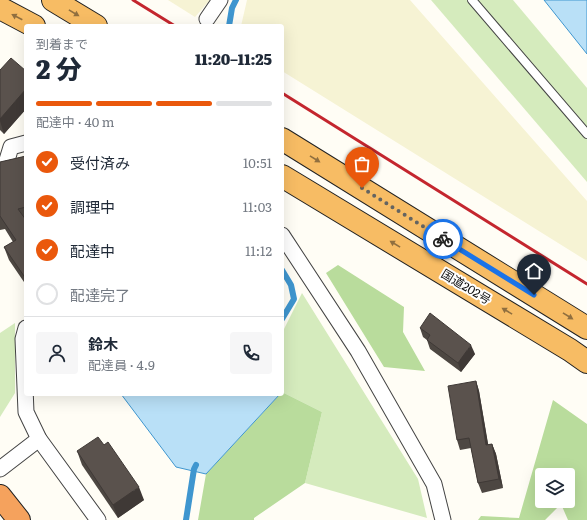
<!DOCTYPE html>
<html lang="ja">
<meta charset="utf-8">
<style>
:root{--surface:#fff;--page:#f6f6f7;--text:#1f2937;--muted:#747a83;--line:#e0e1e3;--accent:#ea580c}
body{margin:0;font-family:Literata,"Noto Sans JP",serif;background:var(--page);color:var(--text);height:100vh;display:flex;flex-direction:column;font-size:15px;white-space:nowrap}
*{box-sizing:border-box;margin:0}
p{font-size:13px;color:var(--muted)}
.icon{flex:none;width:22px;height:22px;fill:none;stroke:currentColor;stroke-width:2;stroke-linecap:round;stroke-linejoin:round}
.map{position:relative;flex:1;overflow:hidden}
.details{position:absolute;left:24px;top:24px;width:260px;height:372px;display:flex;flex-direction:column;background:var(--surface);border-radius:4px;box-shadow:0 4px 16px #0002}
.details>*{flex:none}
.controls{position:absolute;left:535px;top:468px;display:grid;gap:8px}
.controls a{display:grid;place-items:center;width:40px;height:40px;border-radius:4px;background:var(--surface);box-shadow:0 4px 16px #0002;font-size:20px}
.pin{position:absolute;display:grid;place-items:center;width:34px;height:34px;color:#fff;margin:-41px -17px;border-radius:50% 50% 50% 0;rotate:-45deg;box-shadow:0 0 4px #0007}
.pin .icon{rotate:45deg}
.courier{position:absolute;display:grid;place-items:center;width:40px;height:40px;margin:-20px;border:3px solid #1a73e8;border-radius:50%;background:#fff;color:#222;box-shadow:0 1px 5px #0007}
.summary em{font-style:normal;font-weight:800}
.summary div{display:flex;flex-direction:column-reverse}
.summary{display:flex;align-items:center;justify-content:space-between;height:68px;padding:0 12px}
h1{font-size:26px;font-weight:800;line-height:30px}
.bar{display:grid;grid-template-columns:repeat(4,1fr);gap:6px 4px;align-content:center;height:48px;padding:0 12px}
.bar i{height:5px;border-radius:3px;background:var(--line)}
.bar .selected{background:var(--accent)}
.bar p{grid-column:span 4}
.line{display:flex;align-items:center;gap:10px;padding:0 12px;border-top:1px solid var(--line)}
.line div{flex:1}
.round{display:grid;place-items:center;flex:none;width:42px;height:42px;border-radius:4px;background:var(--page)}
ol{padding:0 12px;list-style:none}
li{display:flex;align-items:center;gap:12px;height:44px}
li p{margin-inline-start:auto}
li .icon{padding:4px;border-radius:50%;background:var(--accent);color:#fff;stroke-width:4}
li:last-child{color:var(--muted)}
li i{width:22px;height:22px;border:2px solid var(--line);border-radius:50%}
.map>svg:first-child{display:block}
.farmland{fill:#f6f3d4}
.green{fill:#d5ebbd}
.forest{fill:#b9dc9c;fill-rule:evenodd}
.water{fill:#b9e0f7;stroke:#3f96cf}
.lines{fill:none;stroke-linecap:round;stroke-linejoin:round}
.stream{stroke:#3f96cf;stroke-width:6}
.service-casing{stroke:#444;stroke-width:10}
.minor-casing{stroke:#444;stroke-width:17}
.trunk-casing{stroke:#222;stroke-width:24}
.motorway-casing{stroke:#222;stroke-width:24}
.service{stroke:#fff;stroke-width:8}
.minor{stroke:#fff;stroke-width:15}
.trunk{stroke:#f7bc64;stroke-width:22}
.motorway{stroke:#f5a25d;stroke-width:22}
.rail{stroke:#c4262e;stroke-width:3}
.wall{fill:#4d4742}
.shaded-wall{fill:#3f3936}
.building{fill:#5a524d;stroke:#3f3936}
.oneway{fill:#906f3f}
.done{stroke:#646461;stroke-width:4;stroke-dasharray:0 7.2}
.route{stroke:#1a73e8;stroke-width:5}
.labels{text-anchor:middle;stroke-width:4;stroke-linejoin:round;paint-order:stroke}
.street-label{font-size:12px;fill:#111;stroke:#fff}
</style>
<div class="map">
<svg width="587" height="520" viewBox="0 0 587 520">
<rect width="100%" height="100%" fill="#fffdf5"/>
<!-- farmland -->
<g class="farmland">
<path d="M 168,0 L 210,0 L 195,17 Z"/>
<path d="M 247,0 L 410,0 L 587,201 L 587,261 L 282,71 L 282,26 L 241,26 Z"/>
</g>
<!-- green -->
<g class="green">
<path d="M 431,0 L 513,0 L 587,88 L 587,182 Z"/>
<path d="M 302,293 L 418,479 L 427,518 L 305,483 L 322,412 L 282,392 L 282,333 Z"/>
<path d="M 15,323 L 15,393 L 0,417 L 0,333 Z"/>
</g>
<!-- forest -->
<g class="forest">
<path d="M 338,265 L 404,307 L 403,332 L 425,371 L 384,367 L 326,273 Z"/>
<path d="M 282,392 L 322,412 L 305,483 L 254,518 L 254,520 L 198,520 L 206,474 Z"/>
<path d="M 553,400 L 587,424 L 587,520 L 568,520 L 561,504 L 545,520 L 478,520 L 481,516 L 519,518 ZM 542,475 L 568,475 L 568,501 L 542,501 Z"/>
</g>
<!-- water -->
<g class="water">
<path d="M 544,0 L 587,0 L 587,54 Z"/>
<path d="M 121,394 L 280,394 L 206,474 L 176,467 Z"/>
</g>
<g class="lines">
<!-- stream -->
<g class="stream">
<path d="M 229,26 L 232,8 L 236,0"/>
<path d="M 282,270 L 291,285 L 294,299 L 282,319"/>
<path d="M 186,520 L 194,469 L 196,465"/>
</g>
<!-- service casing -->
<g class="service-casing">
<path id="service" d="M 472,0 L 587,134"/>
</g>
<!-- minor casing -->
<g class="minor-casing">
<g id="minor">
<path d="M 207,19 L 220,0"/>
<path d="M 7,160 L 11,147 L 26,143"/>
<path d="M 282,235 L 358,351 L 434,484 L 443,520"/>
<path d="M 26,328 L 23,339 L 26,412 L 39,439 L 98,520"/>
<path d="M 0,469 L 39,439"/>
</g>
</g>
<!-- trunk casing -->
<g class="trunk-casing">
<g id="trunk">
<path d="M 53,0 L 96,26"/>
<path d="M 0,8 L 34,26"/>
<path d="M 282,139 L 587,328"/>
<path d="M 282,176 L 570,350 L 587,362"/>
</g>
</g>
<!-- motorway casing -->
<g class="motorway-casing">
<path id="motorway" d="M 0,496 L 19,520"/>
</g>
<!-- service -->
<use href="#service" class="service"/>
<!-- minor -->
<use href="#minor" class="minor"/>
<!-- trunk -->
<use href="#trunk" class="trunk"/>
<!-- motorway -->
<use href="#motorway" class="motorway"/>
<!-- rail -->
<g class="rail">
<path d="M 133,0 L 175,26"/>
<path d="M 282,93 L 587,284"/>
</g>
</g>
<!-- wall -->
<g class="wall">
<path d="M 0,70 L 26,71 L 26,109 L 4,134 L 0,130 Z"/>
<path d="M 26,156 L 26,285 L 9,260 L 4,247 L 13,242 L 5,229 L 0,230 L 0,162 Z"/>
<path d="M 420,328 L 475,354 L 461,372 L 430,349 L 427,340 L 423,337 Z"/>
<path d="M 476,381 L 479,391 L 488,445 L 492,444 L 496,454 L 503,488 L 482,493 L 478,483 L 471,448 L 460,450 L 457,440 Z"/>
<path d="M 77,451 L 144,500 L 118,518 L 82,465 Z"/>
</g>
<!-- shaded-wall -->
<g class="shaded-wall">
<path d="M 26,89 L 26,109 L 4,134 L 0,121 L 0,119 Z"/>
<path d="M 471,345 L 475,354 L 461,372 L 458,363 Z"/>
<path d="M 476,381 L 479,391 L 490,455 L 486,445 Z"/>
<path d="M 492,444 L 496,454 L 503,488 L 499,479 Z"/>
<path d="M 139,487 L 144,500 L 118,518 L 113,505 Z"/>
</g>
<!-- building -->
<g class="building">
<path d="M 11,58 L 26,71 L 26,89 L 0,119 L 0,70 Z"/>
<path d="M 26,156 L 26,207 L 18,209 L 26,220 L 26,279 L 4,247 L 16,240 L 0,216 L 0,162 Z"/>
<path d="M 430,313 L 471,345 L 458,363 L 427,340 L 430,335 L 420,328 Z"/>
<path d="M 476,381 L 486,445 L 492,444 L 499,479 L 478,483 L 469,438 L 457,440 L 448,386 Z"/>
<path d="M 98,437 L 104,445 L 108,442 L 139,487 L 113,505 L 77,451 Z"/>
</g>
<!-- one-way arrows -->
<defs><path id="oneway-solid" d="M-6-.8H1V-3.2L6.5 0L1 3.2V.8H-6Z"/></defs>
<g class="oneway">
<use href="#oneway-solid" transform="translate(74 13) rotate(31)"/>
<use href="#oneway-solid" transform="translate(17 17) rotate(-153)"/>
<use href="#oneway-solid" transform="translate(315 159) rotate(32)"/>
<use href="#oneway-solid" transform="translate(395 244) rotate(-149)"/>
<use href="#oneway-solid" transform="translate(507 311) rotate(-149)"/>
<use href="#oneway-solid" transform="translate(568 316) rotate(32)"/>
</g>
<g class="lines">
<!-- done -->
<path class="done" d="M 362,188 L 443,239"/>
<!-- route -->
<path class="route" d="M 443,239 L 534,295"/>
</g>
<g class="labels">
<!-- street labels -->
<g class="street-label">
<text transform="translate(466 287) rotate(31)" y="4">国道202号</text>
</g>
</g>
</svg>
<div class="controls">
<a><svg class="icon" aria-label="layers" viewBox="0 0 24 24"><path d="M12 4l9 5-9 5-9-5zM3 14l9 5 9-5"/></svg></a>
</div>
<div class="pin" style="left:362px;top:188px;background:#ea580c"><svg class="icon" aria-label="bag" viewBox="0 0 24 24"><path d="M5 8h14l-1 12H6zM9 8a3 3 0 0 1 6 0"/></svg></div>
<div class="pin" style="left:534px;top:295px;background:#1f2937"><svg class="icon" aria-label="home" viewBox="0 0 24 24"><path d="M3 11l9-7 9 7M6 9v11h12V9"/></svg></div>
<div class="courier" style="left:443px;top:239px"><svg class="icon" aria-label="bike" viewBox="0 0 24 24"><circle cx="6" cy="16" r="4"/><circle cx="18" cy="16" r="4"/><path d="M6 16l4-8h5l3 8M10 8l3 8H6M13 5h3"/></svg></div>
<section class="details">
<div class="summary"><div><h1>2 分</h1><p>到着まで</p></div><em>11:20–11:25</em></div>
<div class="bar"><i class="selected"></i><i class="selected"></i><i class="selected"></i><i></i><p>配達中 · 40 m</p></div>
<ol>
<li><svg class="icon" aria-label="check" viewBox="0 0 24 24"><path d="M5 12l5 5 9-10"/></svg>受付済み<p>10:51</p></li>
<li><svg class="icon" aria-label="check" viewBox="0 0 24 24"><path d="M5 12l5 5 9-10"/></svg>調理中<p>11:03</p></li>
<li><svg class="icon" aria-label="check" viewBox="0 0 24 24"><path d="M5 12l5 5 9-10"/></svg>配達中<p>11:12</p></li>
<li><i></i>配達完了</li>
</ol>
<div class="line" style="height:72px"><a class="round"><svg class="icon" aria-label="person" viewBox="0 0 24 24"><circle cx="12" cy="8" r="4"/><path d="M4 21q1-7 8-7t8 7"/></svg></a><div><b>鈴木</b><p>配達員 · 4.9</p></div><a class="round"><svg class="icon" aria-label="phone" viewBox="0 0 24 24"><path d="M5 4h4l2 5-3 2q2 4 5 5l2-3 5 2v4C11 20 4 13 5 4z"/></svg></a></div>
</section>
</div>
